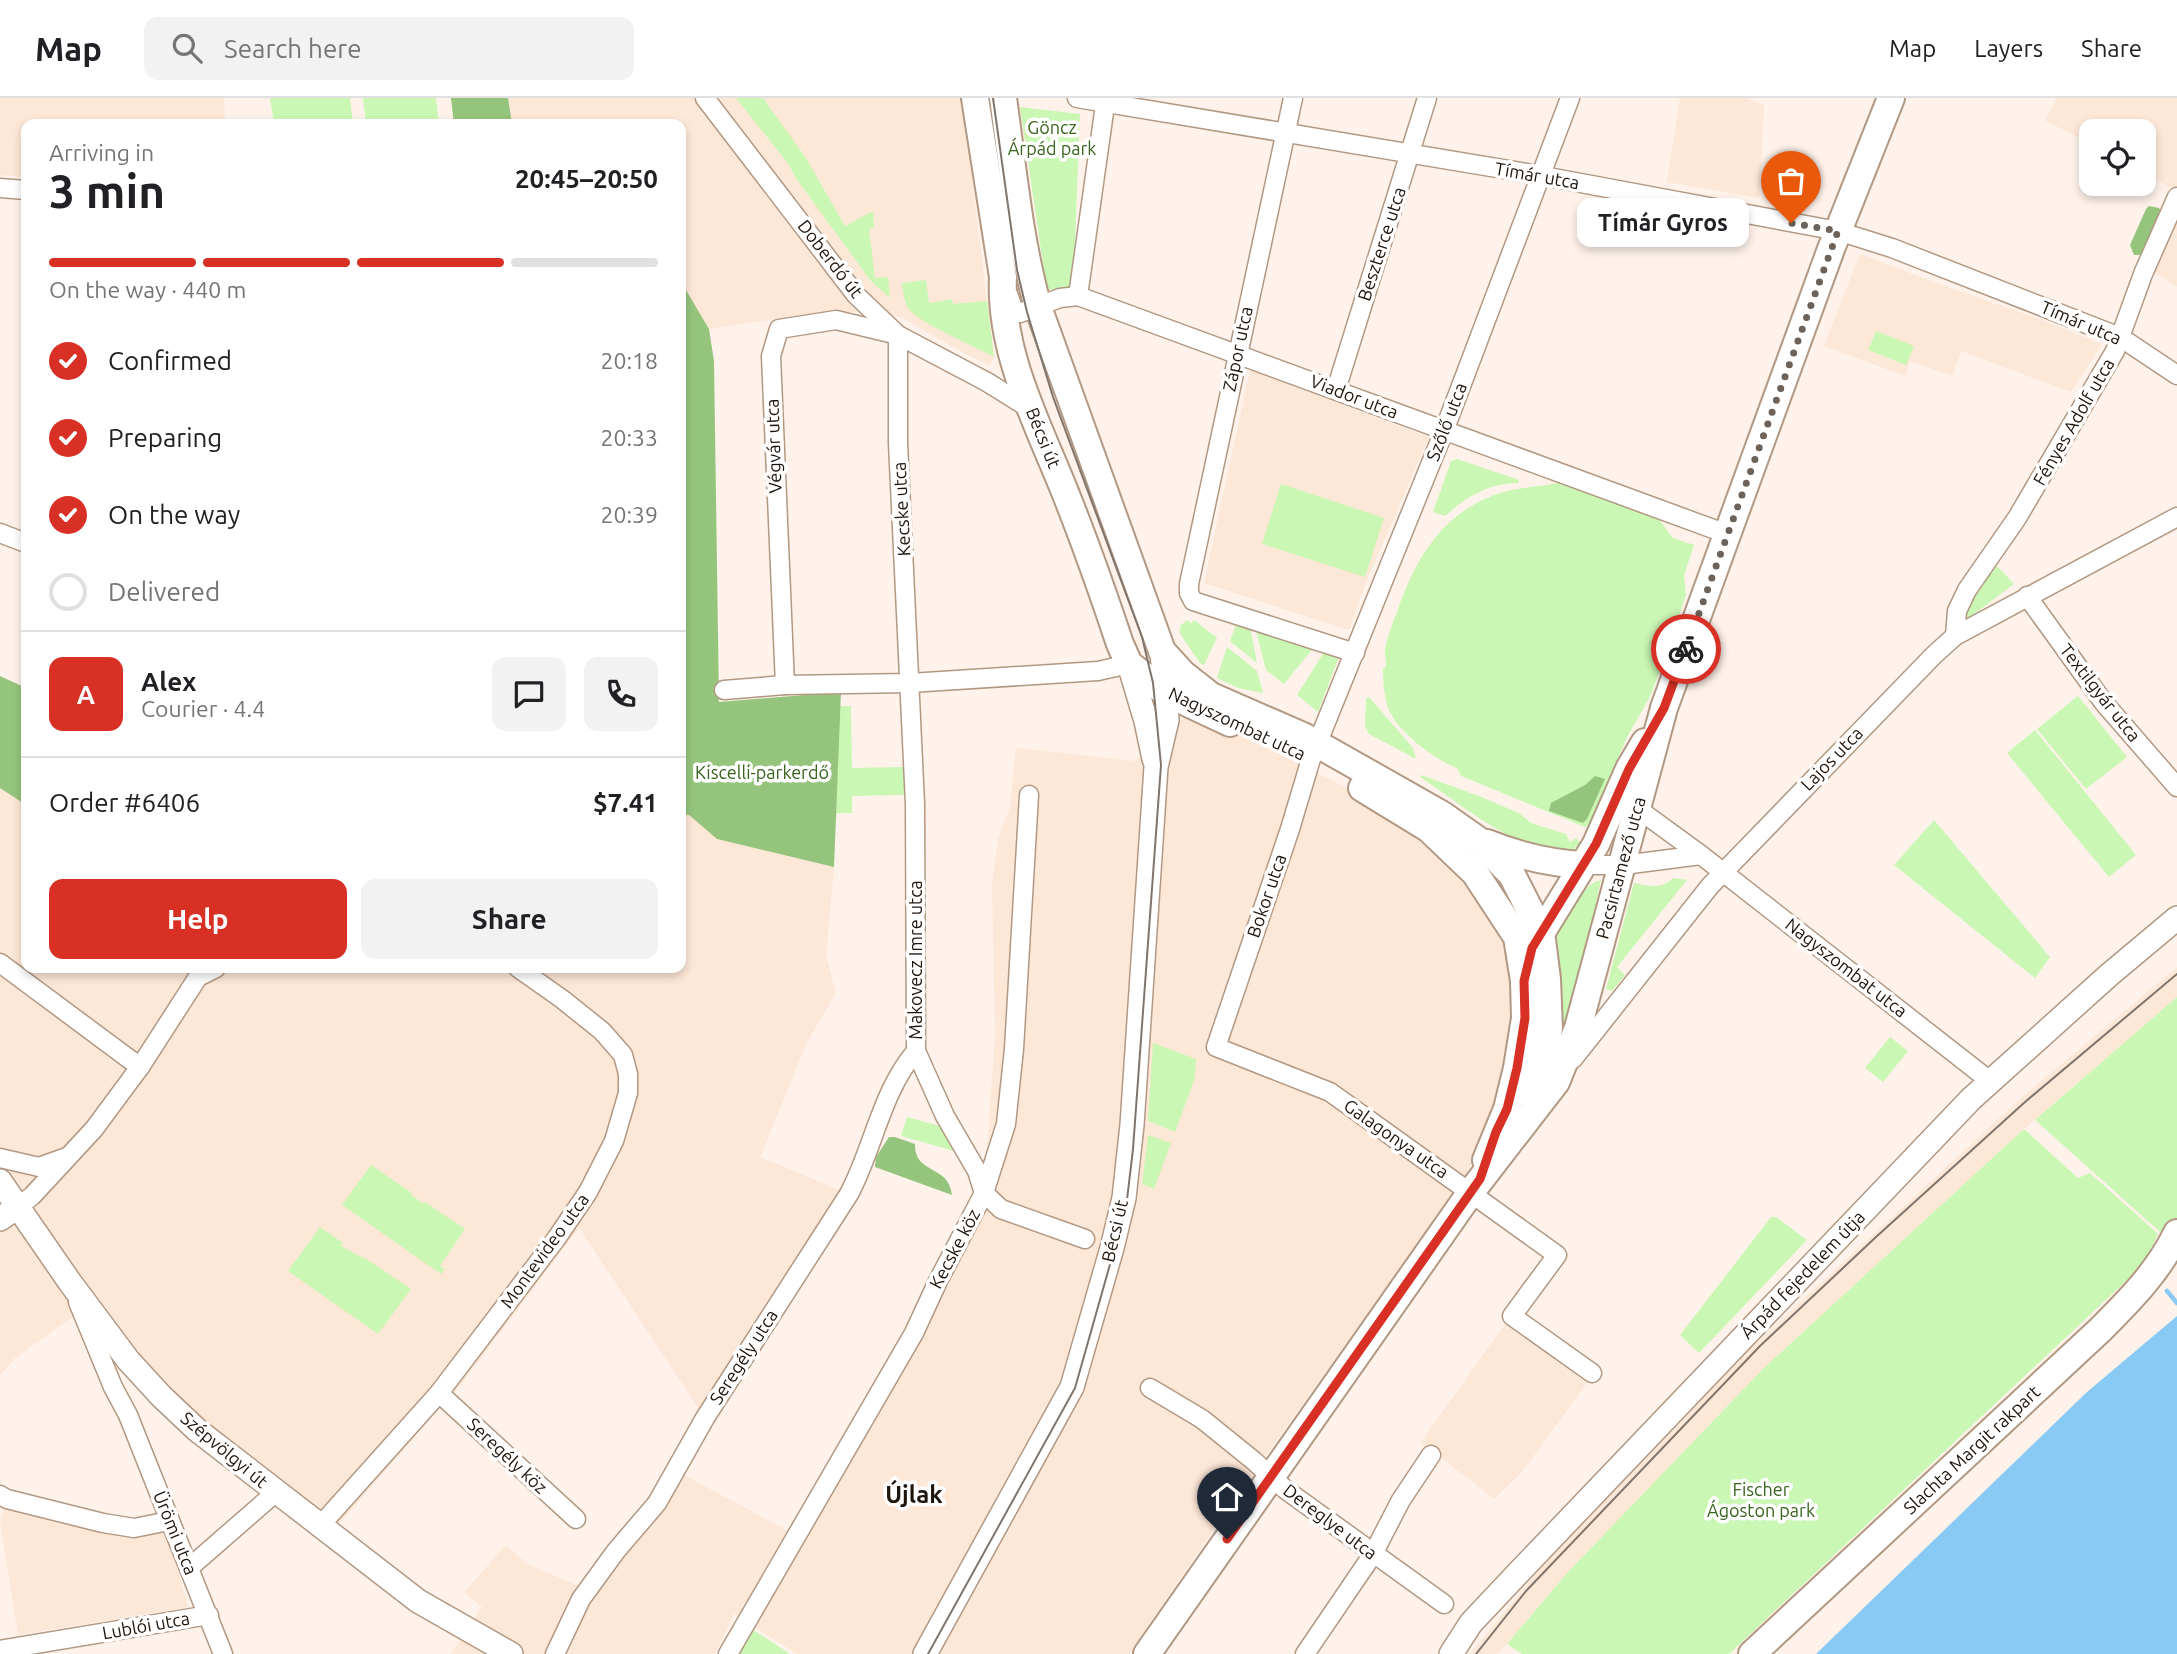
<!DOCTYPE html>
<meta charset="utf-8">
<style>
:root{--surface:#fff;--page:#f2f2f2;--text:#202124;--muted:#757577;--line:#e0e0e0;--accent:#d93025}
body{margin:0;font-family:Ubuntu,sans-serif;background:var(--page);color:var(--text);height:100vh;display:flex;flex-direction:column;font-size:26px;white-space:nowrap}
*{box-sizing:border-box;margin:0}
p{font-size:23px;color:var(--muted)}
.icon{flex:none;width:38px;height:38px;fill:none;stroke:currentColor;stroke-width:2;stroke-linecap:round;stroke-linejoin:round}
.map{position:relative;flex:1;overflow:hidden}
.panel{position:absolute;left:21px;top:21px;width:665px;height:854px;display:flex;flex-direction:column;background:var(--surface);border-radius:14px;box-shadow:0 4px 10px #0003}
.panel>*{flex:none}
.controls{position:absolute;left:2079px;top:21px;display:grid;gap:14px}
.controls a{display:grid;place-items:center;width:77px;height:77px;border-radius:14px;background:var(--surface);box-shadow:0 4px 10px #0003;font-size:35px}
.pin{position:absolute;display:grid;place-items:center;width:60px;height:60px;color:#fff;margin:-72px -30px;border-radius:50% 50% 50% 0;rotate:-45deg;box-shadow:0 0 7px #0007}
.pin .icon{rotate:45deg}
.courier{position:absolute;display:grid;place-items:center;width:70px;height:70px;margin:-35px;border:5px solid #d93025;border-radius:50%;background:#fff;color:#222;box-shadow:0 2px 9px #0007}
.bubble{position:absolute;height:49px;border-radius:14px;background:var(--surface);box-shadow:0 4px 10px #0003;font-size:23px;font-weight:600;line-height:49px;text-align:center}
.headline em{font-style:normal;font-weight:600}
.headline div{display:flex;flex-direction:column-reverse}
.headline{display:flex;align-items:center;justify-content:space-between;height:119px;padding:0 28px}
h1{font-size:46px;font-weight:600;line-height:52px}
.bar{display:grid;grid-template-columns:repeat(4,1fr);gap:10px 7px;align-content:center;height:84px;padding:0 28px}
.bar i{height:9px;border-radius:5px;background:var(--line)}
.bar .current{background:var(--accent)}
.bar p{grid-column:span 4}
.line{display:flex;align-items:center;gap:18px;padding:0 28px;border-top:2px solid var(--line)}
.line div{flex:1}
.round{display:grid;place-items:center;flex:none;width:74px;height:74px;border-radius:14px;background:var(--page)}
ol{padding:0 28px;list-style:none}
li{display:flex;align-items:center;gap:21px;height:77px}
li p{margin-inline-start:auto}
li .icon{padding:7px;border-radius:50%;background:var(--accent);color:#fff;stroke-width:4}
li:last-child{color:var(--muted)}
li i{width:38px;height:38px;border:4px solid var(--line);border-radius:50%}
.button{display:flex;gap:14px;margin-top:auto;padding:14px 28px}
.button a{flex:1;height:80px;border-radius:14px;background:var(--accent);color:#fff;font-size:28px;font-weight:600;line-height:80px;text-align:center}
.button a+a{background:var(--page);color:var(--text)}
header{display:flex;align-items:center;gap:42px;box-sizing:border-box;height:98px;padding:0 35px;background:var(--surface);border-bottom:2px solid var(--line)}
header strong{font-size:33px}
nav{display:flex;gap:38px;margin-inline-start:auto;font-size:24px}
.search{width:490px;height:63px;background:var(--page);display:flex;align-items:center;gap:18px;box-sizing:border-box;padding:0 24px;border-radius:14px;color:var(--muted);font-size:26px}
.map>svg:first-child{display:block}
.built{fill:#fde7d7}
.green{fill:#caf7b4}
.forest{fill:#95c57d}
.water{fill:#89caf4}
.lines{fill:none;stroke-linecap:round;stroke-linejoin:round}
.stream{stroke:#89caf4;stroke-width:4.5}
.minor-casing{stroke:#b29883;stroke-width:21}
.tertiary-casing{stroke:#b29883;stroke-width:26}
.secondary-casing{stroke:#b29883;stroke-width:30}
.minor{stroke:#fff;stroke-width:18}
.tertiary{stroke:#fff;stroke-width:23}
.secondary{stroke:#fff;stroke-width:26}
.tram{stroke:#80756d;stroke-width:2}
.done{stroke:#6c625a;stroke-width:7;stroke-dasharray:0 12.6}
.route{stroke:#d93025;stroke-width:9}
.labels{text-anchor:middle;stroke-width:7;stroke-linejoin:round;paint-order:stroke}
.park-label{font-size:18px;fill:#38641c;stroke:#fff}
.street-label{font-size:18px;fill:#1e150d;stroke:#fff}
.district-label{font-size:24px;font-weight:bold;fill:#1e150d;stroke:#fff}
</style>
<header>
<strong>Map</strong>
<div class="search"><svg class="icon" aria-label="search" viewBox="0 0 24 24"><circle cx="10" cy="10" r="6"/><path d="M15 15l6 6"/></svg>Search here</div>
<nav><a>Map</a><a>Layers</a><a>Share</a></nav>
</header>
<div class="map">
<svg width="2177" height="1556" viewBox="0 0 2177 1556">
<rect width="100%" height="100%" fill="#fef2ea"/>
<!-- built -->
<g class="built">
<path d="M 0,0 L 224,0 L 225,26 L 26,26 L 26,79 L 0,77 Z"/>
<path d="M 508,0 L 962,0 L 994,259 L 990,267 L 967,257 L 903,220 L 881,213 L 808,216 L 709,231 L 683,188 L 681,188 L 681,26 L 512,26 Z"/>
<path d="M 1680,0 L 1746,0 L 1764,7 L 1759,100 L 1667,84 Z"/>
<path d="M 2057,0 L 2177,0 L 2177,94 L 2144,74 L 2144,33 L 2091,33 L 2091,45 L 2045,23 Z"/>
<path d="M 2177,117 L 2177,189 L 2154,174 L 2152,169 Z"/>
<path d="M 1860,156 L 1939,186 L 2037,220 L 2102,246 L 2071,294 L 1961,253 L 1952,278 L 1910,263 L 1905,278 L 1824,248 Z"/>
<path d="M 1250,272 L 1429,339 L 1365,487 L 1349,532 L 1204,485 Z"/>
<path d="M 1190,614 L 1301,666 L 1377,707 L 1474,783 L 1514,848 L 1512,956 L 1481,1049 L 1455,1094 L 1228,1410 L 1129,1556 L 797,1556 L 734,1516 L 715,1556 L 451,1556 L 482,1509 L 464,1494 L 506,1447 L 528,1466 L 587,1492 L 675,1372 L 803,1441 L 984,1095 L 995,937 L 992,785 L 999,738 L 1010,709 L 1016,650 L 1135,663 Z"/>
<path d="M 0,690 L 26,707 L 26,870 L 681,870 L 681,716 L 689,717 L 717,741 L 834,769 L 826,857 L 836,895 L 807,944 L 760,1059 L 849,1096 L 705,1320 L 579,1130 L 463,1284 L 337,1428 L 279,1388 L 157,1285 L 96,1202 L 14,1261 L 0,1277 Z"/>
<path d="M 2177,869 L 2177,899 L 2024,1031 L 1764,1270 L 1567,1475 L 1507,1546 L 1496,1556 L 1470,1556 L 1540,1471 L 1756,1245 L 2021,1000 Z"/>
<path d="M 1505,1226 L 1587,1285 L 1522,1374 L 1494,1401 L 1421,1344 Z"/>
<path d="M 6,1403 L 168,1437 L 188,1509 L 18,1537 L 0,1422 Z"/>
</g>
<!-- green -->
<g class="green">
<path d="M 270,0 L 350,0 L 353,26 L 274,26 Z"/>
<path d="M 363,0 L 436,0 L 439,26 L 366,26 Z"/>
<path d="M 736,0 L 763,0 L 806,60 L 845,128 L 873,113 L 874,130 L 869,131 L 875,180 L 888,179 L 890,200 L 870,182 L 795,79 L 789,67 Z"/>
<path d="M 1020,9 L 1080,16 L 1073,195 L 1049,191 L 1046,186 Z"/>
<path d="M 926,182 L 929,205 L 952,201 L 953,206 L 987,203 L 994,259 C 976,249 919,225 909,211 C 904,204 903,193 902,185 Z"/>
<path d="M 1876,233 L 1914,248 L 1906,267 L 1868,252 Z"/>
<path d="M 1457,361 L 1519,382 L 1518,385 C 1489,385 1466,399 1445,418 L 1433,414 L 1451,363 Z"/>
<path d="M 1558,385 L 1579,387 L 1657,419 L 1673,440 L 1694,447 L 1684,478 L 1686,497 L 1665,559 L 1650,599 L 1627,639 L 1590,727 L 1585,729 L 1461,678 L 1458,671 C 1435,661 1398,635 1388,610 C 1384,598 1383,584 1383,571 L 1386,568 C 1387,562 1384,558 1385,552 C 1387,539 1393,524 1398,511 C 1417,458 1443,414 1500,395 C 1519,389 1539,389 1558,385 Z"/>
<path d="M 1281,386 L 1384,420 L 1365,479 L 1262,446 Z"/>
<path d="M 1993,464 L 2014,486 L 1966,522 L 1963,514 Z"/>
<path d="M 1187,522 L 1191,525 L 1194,522 L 1217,540 L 1204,567 L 1200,565 L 1180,536 L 1180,528 Z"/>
<path d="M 1237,524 L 1250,528 L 1257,565 L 1230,543 Z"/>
<path d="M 1255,529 L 1315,548 L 1284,586 L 1266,572 Z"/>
<path d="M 1227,549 L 1257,573 L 1263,595 L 1238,590 L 1217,580 Z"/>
<path d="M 1326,551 L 1340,556 L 1318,614 L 1297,597 Z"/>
<path d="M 2078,598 L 2127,659 L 2086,691 L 2037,631 Z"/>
<path d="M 1369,599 L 1413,650 L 1416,661 L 1369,636 L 1365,627 L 1366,600 Z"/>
<path d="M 851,608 L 852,670 L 904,669 L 905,697 L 852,698 L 852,715 L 771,716 L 768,609 Z"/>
<path d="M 2035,632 L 2136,757 L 2109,779 L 2007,655 Z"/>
<path d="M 1421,677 L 1479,698 L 1519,715 L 1531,725 L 1566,736 L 1570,744 L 1576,740 L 1581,745 L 1570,754 C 1513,753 1466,709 1420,679 Z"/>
<path d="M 1934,722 L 2050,859 L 2035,880 L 1894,767 Z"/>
<path d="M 1673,780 L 1687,782 L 1617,869 L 1625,877 L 1612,893 L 1606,891 L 1634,785 C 1650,788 1661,792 1673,780 Z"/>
<path d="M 1601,782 L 1570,923 L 1565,927 L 1561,925 C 1559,896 1553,866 1555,838 C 1555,822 1584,785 1601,782 Z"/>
<path d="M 2177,899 L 2177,1149 L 2035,1022 Z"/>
<path d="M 1890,939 L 1908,953 L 1883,984 L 1865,970 Z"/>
<path d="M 1153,945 L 1196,961 L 1195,980 L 1175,1034 L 1148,1023 Z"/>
<path d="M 907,1019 L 943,1029 L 954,1053 L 901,1038 Z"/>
<path d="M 2024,1031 L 2078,1080 L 2090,1075 L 2158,1136 L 2144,1166 L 1729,1556 L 1522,1556 L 1507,1546 L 1567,1475 L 1764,1270 Z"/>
<path d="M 1148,1037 L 1171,1045 L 1154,1091 L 1142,1086 Z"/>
<path d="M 371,1067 L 412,1095 L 411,1097 L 424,1106 L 425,1104 L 465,1131 L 440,1168 L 445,1171 L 441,1176 L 342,1107 Z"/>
<path d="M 1771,1119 L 1776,1119 L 1807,1142 L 1699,1255 L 1680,1237 Z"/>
<path d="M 320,1129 L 343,1145 L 341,1148 L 371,1164 L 411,1191 L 378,1236 L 288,1173 Z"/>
<path d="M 752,1531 L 790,1556 L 732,1556 Z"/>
</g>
<!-- forest -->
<g class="forest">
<path d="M 451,0 L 508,0 L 512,26 L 454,26 Z"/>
<path d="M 2149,108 L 2159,110 L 2162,115 L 2145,157 L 2134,157 L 2130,147 L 2146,111 Z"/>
<path d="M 683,187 L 709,231 L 714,263 L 719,604 L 841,594 L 834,769 L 717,741 L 689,717 L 681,716 L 681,188 Z"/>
<path d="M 0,578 L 26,590 L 26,707 L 0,690 Z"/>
<path d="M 1595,678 L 1605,681 L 1587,721 L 1583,725 L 1549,713 L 1551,705 L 1585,687 Z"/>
<path d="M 889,1039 L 895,1039 L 915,1046 C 914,1077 949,1066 952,1097 L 875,1069 L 876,1059 Z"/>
</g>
<!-- water -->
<path class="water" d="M 2177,1218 L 2177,1556 L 1816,1556 L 2087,1294 Z"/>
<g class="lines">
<!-- stream -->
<path class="stream" d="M 2167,1193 L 2177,1205"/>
<!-- minor casing -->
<g class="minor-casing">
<g id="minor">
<path d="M 705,0 L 856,197 L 898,237 L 987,284 L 1032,312"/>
<path d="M 1077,0 L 1527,75 L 1838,133 L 1892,150 L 2120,239 L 2177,277"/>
<path d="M 1293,0 L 1189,486 L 1189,495 L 1193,503 L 1355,555"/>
<path d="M 1570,0 L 1444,333 L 1311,661 L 1290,731 L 1216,949 L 1330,994 L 1557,1157 L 1512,1218 L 1592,1275"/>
<path d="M 0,90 L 26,92"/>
<path d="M 1008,196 L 1014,213 L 1020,215 L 1060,200 L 1078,198 L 1727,436"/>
<path d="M 1078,198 L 1106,0"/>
<path d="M 898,237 L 898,345 L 915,706 L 916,953 L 945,1018 L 977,1073 L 984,1095 L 1001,1111 L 1085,1141"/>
<path d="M 1336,292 L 1427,0"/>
<path d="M 0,435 L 26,445"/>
<path d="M 2027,498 L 2104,605 L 2177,689"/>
<path d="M 1955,538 L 1957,513 L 1967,492 L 2017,420 L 2115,253 L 2143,176 L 2177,99"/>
<path d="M 785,587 L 771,258 L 779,231 L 836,222 L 898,237"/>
<path d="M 724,592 L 785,587 L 910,585 L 1098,573 L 1129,566"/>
<path d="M 1638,711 L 1701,757 L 1990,983"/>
<path d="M 1583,767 L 1623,767 L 1701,757"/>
<path d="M 0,865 L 140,969"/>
<path d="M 1573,961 L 1710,788 L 1934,557 L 1955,538 L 2177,419"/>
<path d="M 0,1060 L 39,1069 L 67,1059"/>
<path d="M 19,1108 L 32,1098 L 94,1031 L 140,969 L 198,879 L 216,870"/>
<path d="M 78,1204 L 113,1289 L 128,1317 L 223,1556"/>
<path d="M 1150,1290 L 1202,1321 L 1254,1363 L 1286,1392 L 1444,1506"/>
<path d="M 439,1295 L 576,1421"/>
<path d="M 0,1397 L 7,1401 L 103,1425 L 134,1430 L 169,1423"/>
<path d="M 319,1429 L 439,1295 L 556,1141 L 588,1094 L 614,1043 L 628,995 L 628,976 L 623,957 L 602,933 L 562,901 L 518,870"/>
<path d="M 189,1470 L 275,1395"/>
<path d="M 0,1552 L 209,1517"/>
<path d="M 555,1556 L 581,1501 L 616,1453 L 657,1405 L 705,1320 L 849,1096 C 874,1049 881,994 916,953"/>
<path d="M 728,1556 L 914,1235 L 938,1183 L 984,1095 L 1006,1026 L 1014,951 L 1029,697"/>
<path d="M 1305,1556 L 1373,1456 L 1401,1402 L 1431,1357"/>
</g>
</g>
<!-- tertiary casing -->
<g class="tertiary-casing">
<g id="tertiary">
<path d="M 1129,566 L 1146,623 L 1154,661"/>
<path d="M 0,1083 L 69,1183 L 128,1262 L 161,1298 L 197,1332 L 418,1503 L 511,1556"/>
<path d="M 0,1121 L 19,1108"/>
<path d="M 925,1556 L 1072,1289 L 1112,1150 L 1124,1100 L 1132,1027 L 1156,669 L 1167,622 L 1162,553"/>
<path d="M 1451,1556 L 1471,1525 L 1521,1472 L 1971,1001 L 2109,877 L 2177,820"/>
</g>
</g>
<!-- secondary casing -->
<g class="secondary-casing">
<g id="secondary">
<path d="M 975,0 L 1003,179 C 999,254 1038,326 1065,394 C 1085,444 1103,495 1120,546 L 1129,566 L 1166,595 L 1230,625"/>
<path d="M 1003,0 C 1013,71 1019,141 1038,209 L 1162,553 L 1183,576 L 1211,598 L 1305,639 L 1441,716 L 1478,742 L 1512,777 L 1541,834 L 1547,881 L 1549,930 L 1546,949 L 1533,1001"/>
<path d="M 1362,690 L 1429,731 L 1475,775 L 1517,839 L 1524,883"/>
<path d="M 1487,745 C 1519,758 1549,765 1583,767"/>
<path d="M 1486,1062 L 1507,1011 L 1517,970 L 1525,920 L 1524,883 L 1532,850 L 1596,746 L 1629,671 L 1645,644"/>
<path d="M 1147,1556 L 1471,1094 L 1556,984 L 1578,930 L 1664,610 L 1831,151 L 1891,0"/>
<path d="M 1752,1556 L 2100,1232 C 2130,1202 2158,1174 2177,1135"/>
</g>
</g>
<!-- minor -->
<use href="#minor" class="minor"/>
<!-- tertiary -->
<use href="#tertiary" class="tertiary"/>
<!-- secondary -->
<use href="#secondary" class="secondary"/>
<!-- tram -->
<g class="tram">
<path d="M 928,1556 L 1075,1290 L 1126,1110 L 1133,1051 L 1161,667 L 1153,585 L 1142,539 L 1053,299 L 1027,214 L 1017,172 L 993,0"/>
<path d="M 1476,1556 L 1526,1493 L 1760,1248 L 1876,1139 L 2025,1004 L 2177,876"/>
</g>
</g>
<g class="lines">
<!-- done -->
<path class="done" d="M 1686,551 L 1838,133 L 1791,125"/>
<!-- route -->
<path class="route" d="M 1227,1441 L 1480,1081 L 1496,1034 L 1507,1011 L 1517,970 L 1525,920 L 1524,883 L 1532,850 L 1596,746 L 1629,671 L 1664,610 L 1686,551"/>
</g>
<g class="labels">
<!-- park labels -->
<g class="park-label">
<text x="1052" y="36">Göncz<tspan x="1052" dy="21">Árpád park</tspan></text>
<text x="762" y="681">Kiscelli-parkerdő</text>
<text x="1761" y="1398">Fischer<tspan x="1761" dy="21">Ágoston park</tspan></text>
</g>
<!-- street labels -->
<g class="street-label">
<text transform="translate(1537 78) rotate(10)" y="6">Tímár utca</text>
<text transform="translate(1382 146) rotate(-72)" y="6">Beszterce utca</text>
<text transform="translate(830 161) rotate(52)" y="6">Doberdó út</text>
<text transform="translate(2081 225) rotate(23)" y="6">Tímár utca</text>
<text transform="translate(1238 251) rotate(-78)" y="6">Zápor utca</text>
<text transform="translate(1354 299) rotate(21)" y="6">Viador utca</text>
<text transform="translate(1447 324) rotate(-69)" y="6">Szőlő utca</text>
<text transform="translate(2074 324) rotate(-60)" y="6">Fényes Adolf utca</text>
<text transform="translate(1043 340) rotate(68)" y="6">Bécsi út</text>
<text transform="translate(774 348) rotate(-92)" y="6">Végvár utca</text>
<text transform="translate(902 411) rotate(-93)" y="6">Kecske utca</text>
<text transform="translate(2100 595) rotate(52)" y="6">Textilgyár utca</text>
<text transform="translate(1237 626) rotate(25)" y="6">Nagyszombat utca</text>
<text transform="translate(1832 661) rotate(-46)" y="6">Lajos utca</text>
<text transform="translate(1621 770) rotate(-75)" y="6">Pacsirtamező utca</text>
<text transform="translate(1267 798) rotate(-71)" y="6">Bokor utca</text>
<text transform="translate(916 862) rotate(-90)" y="6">Makovecz Imre utca</text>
<text transform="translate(1846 870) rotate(38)" y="6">Nagyszombat utca</text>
<text transform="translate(1396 1041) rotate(35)" y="6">Galagonya utca</text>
<text transform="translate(1115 1133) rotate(-77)" y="6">Bécsi út</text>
<text transform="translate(955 1151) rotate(-62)" y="6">Kecske köz</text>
<text transform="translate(545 1153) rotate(-54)" y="6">Montevideo utca</text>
<text transform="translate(1803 1177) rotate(-46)" y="6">Árpád fejedelem útja</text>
<text transform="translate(744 1259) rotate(-57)" y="6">Seregély utca</text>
<text transform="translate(224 1352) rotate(40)" y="6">Szépvölgyi út</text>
<text transform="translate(1972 1352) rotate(-43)" y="6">Slachta Margit rakpart</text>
<text transform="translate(507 1358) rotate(43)" y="6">Seregély köz</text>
<text transform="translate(1330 1424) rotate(37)" y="6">Dereglye utca</text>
<text transform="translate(175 1435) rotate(68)" y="6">Ürömi utca</text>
<text transform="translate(146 1528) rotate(-10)" y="6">Lublói utca</text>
</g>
<!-- district labels -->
<g class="district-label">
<text x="914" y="1405">Újlak</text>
</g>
</g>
</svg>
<div class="controls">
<a><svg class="icon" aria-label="locate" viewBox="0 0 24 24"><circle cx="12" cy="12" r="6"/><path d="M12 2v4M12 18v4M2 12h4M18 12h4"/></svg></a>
</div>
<div class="pin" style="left:1791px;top:125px;background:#ea580c"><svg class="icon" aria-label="bag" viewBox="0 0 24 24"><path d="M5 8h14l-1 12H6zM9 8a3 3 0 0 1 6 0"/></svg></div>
<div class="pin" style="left:1227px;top:1441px;background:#1f2937"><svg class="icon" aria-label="home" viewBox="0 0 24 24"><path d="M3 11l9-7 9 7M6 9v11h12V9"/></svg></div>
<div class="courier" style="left:1686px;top:551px"><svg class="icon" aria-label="bike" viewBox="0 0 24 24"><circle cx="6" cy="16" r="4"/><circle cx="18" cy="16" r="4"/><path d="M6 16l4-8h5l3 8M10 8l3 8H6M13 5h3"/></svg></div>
<div class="bubble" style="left:1577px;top:100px;width:172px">Tímár Gyros</div>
<section class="panel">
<div class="headline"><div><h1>3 min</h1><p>Arriving in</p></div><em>20:45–20:50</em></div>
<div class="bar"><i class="current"></i><i class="current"></i><i class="current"></i><i></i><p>On the way · 440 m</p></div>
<ol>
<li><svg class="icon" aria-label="check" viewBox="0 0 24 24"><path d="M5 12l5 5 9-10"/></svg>Confirmed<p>20:18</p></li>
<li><svg class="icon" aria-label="check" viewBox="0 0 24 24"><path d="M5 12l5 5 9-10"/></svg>Preparing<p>20:33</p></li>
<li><svg class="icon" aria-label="check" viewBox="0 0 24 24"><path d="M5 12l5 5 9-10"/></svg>On the way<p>20:39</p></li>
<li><i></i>Delivered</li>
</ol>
<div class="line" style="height:126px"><b class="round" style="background:var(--accent);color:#fff">A</b><div><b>Alex</b><p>Courier · 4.4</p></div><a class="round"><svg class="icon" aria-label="chat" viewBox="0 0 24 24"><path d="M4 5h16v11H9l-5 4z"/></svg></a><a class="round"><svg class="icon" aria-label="phone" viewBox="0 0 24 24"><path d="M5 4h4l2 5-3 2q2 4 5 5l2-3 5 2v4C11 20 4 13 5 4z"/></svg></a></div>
<div class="line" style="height:91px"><div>Order #6406</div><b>$7.41</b></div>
<div class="button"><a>Help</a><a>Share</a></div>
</section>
</div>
